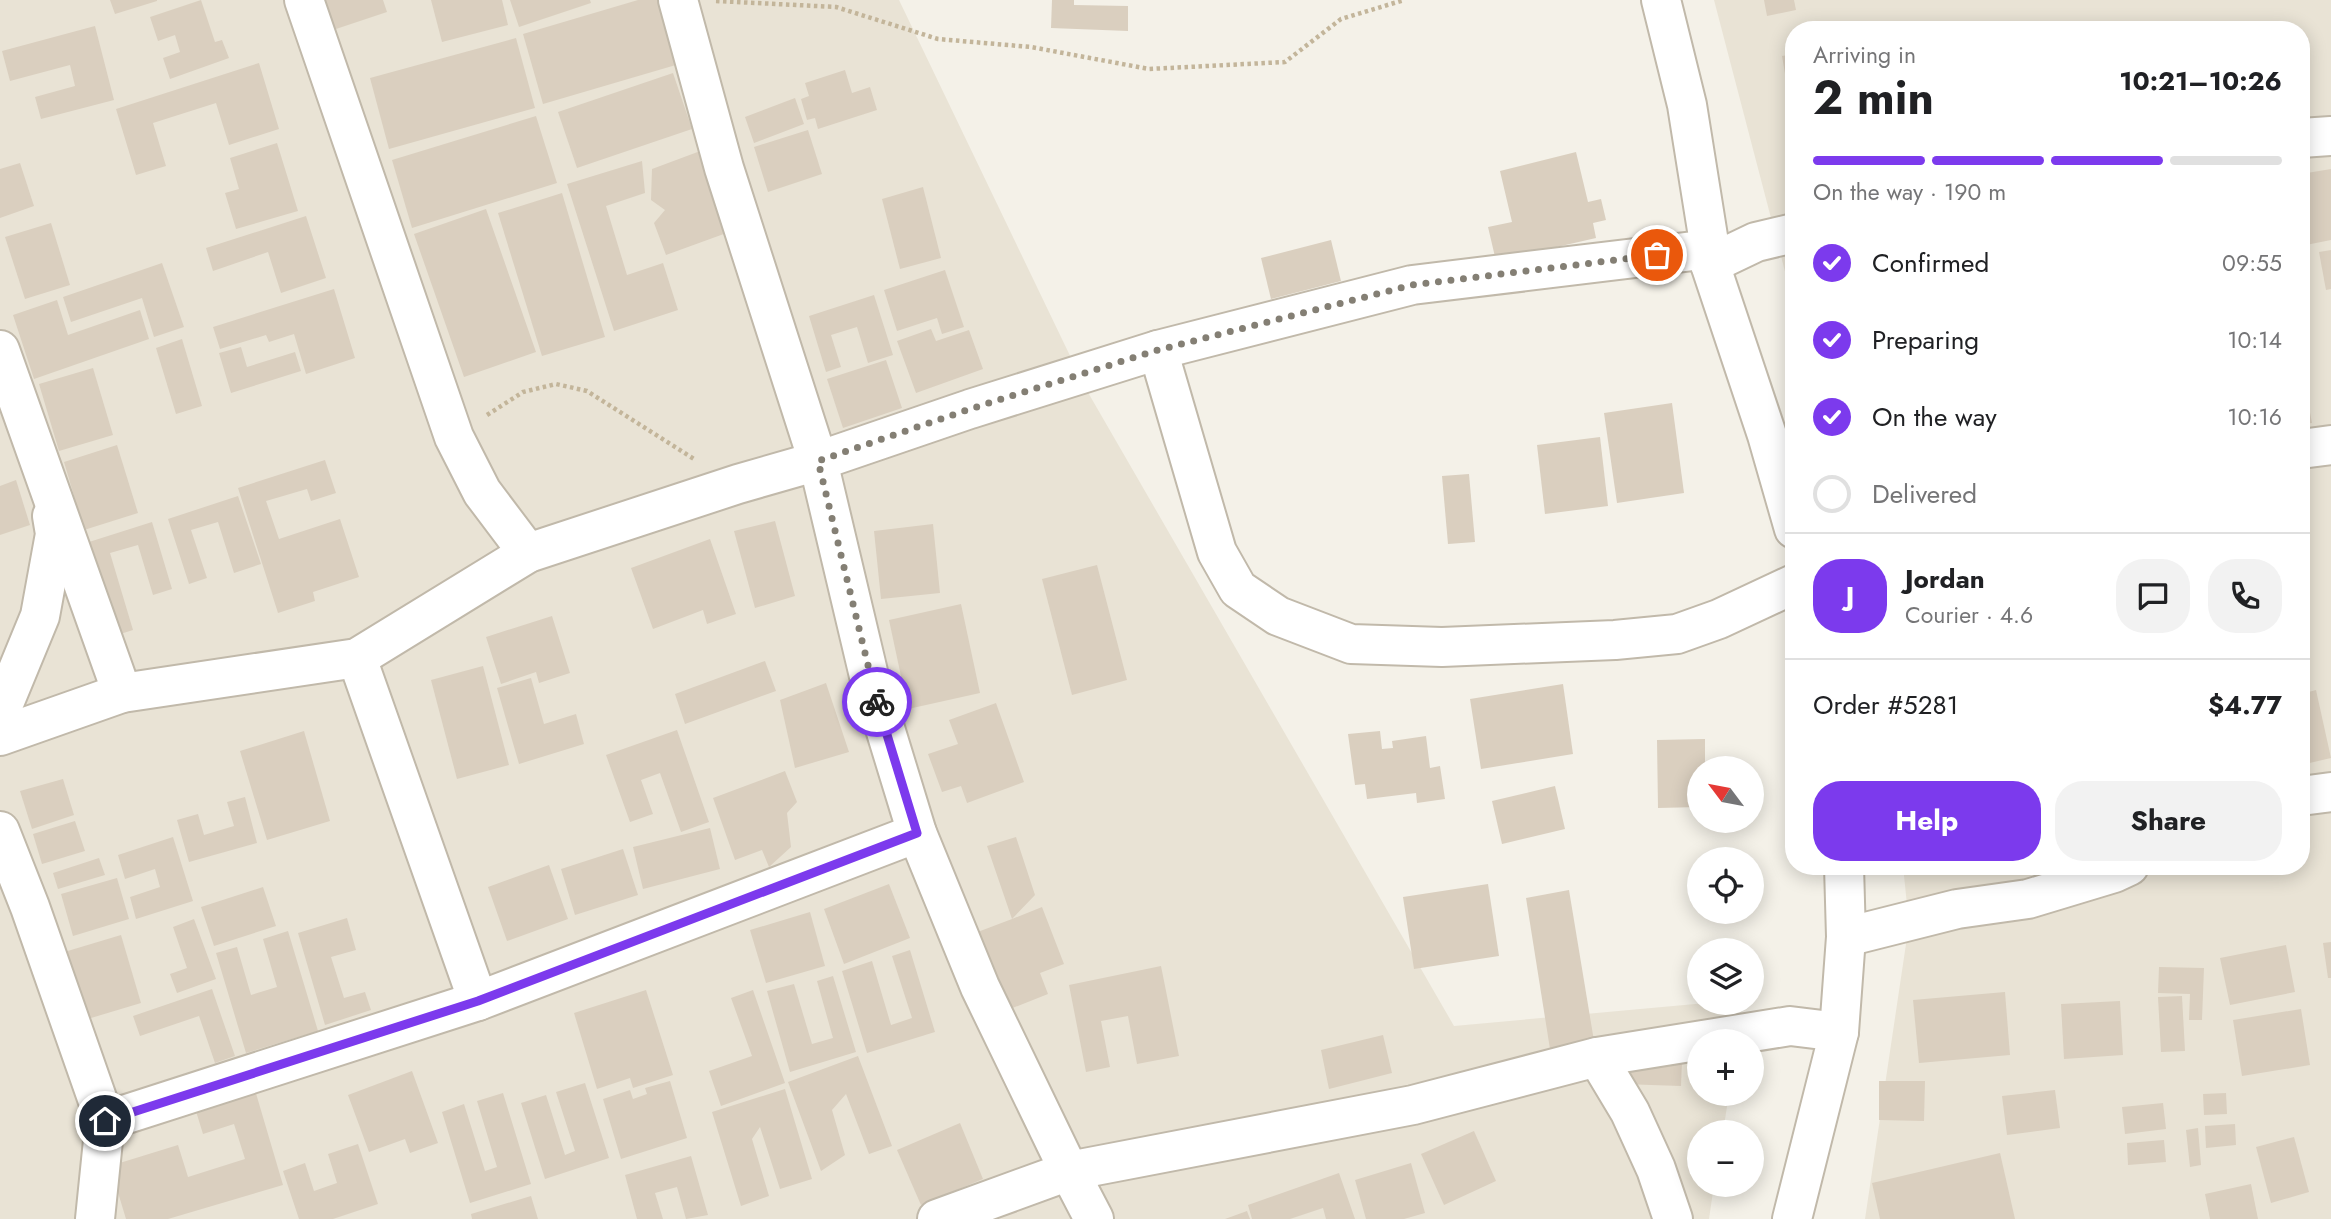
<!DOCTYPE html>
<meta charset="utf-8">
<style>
:root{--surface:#fff;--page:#f2f2f2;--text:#202124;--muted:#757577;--line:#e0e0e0;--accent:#7c3aed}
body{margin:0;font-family:Jost,sans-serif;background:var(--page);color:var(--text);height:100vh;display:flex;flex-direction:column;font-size:26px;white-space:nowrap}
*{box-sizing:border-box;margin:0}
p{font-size:23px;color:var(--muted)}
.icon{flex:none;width:38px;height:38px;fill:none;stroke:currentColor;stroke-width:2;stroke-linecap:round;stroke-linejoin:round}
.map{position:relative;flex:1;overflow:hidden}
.side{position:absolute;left:1785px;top:21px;width:525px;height:854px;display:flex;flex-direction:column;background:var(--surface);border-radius:28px;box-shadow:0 4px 18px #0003}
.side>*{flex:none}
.needle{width:46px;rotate:302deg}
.fabs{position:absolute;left:1687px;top:756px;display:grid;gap:14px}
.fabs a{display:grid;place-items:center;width:77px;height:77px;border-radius:50%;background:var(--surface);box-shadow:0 4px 18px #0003;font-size:35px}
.pin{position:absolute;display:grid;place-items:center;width:60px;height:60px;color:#fff;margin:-30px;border:4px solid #fff;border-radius:50%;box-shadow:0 2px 7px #0007}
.courier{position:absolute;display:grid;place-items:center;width:70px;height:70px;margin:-35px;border:5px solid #7c3aed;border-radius:50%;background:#fff;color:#222;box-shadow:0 2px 9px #0007}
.head em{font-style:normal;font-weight:700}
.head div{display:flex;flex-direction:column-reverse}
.head{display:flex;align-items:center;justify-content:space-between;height:119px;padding:0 28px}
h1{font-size:46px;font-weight:700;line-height:52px}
.bar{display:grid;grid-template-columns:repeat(4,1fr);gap:10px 7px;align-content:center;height:84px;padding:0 28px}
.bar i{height:9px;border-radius:5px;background:var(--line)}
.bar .selected{background:var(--accent)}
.bar p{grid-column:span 4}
.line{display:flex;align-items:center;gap:18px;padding:0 28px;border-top:2px solid var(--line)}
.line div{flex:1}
.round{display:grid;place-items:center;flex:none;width:74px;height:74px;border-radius:28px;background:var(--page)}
ol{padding:0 28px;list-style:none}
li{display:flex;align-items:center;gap:21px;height:77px}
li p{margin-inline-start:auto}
li .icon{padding:7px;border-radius:50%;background:var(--accent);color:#fff;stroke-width:4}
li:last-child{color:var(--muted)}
li i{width:38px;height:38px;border:4px solid var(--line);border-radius:50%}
.action{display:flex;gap:14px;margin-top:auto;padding:14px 28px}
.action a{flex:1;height:80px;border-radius:28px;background:var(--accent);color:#fff;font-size:28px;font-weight:700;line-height:80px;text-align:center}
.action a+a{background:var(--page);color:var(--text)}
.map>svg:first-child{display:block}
.residential{fill:#e9e3d5}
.building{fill:#dacfbf}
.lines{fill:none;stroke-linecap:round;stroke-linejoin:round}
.minor-casing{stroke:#c1b9aa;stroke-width:42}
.tertiary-casing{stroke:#c1b9aa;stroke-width:42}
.path{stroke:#c3b59a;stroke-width:4.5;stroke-dasharray:3.5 3.5;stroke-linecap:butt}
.minor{stroke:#fff;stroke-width:38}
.tertiary{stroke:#fff;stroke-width:38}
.done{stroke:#847f74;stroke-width:7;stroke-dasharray:0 12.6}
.route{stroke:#7c3aed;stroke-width:9}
</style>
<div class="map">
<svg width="2331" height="1219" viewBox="0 0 2331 1219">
<rect width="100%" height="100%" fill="#f4f1e8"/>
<!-- residential -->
<g class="residential">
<path d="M 0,0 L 899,0 L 1086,389 L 1454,1026 L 1706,1003 L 1743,1003 L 1737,1041 L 1699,1041 L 1699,1094 L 1729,1094 L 1723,1132 L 1699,1132 L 1699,1185 L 1714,1185 L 1709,1219 L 0,1219 Z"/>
<path d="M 1714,0 L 2331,0 L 2331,1219 L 1865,1219 L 1909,924 L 1903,866 L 2301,866 L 2301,30 L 1794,30 L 1794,306 Z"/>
</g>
<!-- building -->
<g class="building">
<path d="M 110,0 L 157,0 L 157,1 L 115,14 Z"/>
<path d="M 201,0 L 215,42 L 222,40 L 229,58 L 170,79 L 163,58 L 180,52 L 175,35 L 158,41 L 150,17 Z"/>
<path d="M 314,0 L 383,0 L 387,12 L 324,33 Z"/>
<path d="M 431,0 L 502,0 L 508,25 L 442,42 Z"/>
<path d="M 510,0 L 590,0 L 591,3 L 519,27 Z"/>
<path d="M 638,0 L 668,0 L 686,62 L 543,104 L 523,34 Z"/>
<path d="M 1052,0 L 1074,0 L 1074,5 L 1128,6 L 1128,31 L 1051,28 Z"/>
<path d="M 1764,0 L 1794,0 L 1796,10 L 1767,16 Z"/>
<path d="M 95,26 L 114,100 L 41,119 L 35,97 L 75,86 L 70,65 L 10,81 L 2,51 Z"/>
<path d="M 516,38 L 535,108 L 389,149 L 370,78 Z"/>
<path d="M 1794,54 L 1794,115 L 1792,115 L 1782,56 Z"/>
<path d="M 259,63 L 279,129 L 229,145 L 216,103 L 153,123 L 166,166 L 136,175 L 116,109 Z"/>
<path d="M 845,70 L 852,93 L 870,87 L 877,110 L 818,129 L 815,118 L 807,120 L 801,99 L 809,96 L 805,83 Z"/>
<path d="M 673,73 L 692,129 L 577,168 L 558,112 Z"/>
<path d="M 795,98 L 804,124 L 754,143 L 745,117 Z"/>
<path d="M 536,116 L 557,183 L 412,228 L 392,160 Z"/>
<path d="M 808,130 L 822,174 L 768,192 L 754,147 Z"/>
<path d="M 277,143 L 298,211 L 236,229 L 225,193 L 239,189 L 230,158 Z"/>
<path d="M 703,150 L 732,231 L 666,255 L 654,223 L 665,210 L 651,200 L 652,169 Z"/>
<path d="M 1576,152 L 1588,202 L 1601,199 L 1606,220 L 1593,223 L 1596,238 L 1496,261 L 1488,227 L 1512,222 L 1500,171 Z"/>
<path d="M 642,161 L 645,193 L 606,206 L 627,275 L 663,263 L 678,310 L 614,331 L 567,184 Z"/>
<path d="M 20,163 L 34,206 L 0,218 L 0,169 Z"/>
<path d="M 2331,169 L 2331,240 L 2301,246 L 2301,174 Z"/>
<path d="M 923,187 L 941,258 L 900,269 L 882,199 Z"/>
<path d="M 562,193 L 605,337 L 542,356 L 498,213 Z"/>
<path d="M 486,209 L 536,352 L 464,377 L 414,234 Z"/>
<path d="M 306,216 L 326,278 L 281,293 L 268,252 L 213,271 L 206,248 Z"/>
<path d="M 51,223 L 70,285 L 25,299 L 5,237 Z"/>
<path d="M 1331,240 L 1341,281 L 1271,299 L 1261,258 Z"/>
<path d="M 2331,250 L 2331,289 L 2326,290 L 2319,252 Z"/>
<path d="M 162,263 L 184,327 L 154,337 L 142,298 L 71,322 L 63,297 Z"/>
<path d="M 945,270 L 964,327 L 942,334 L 937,318 L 897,331 L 884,290 Z"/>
<path d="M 334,289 L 355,358 L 306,374 L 294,334 L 269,342 L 266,335 L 220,349 L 213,327 Z"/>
<path d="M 874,295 L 893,355 L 868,363 L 857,327 L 831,335 L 841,367 L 826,372 L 809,316 Z"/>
<path d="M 57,300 L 68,335 L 140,310 L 149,339 L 34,379 L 13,315 Z"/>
<path d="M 931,329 L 936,341 L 969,330 L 983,369 L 916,393 L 897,341 Z"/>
<path d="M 182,339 L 202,406 L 176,414 L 156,348 Z"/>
<path d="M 241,347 L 247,367 L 295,352 L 301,371 L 231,393 L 219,353 Z"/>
<path d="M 886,360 L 902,408 L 843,428 L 827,379 Z"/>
<path d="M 2301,365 L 2312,423 L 2301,424 Z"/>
<path d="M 93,368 L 113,435 L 59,451 L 39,384 Z"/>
<path d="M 1672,403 L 1684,493 L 1617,503 L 1604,413 Z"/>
<path d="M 1600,437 L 1608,506 L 1545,514 L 1537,445 Z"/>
<path d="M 117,445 L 138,513 L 84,530 L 64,462 Z"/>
<path d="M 325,460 L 336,493 L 311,501 L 307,489 L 266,501 L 279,539 L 340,519 L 359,577 L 313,592 L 315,601 L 278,613 L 238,488 Z"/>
<path d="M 1469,474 L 1475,542 L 1448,544 L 1442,476 Z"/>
<path d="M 16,480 L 30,525 L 0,535 L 0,486 Z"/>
<path d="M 238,496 L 261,564 L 234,573 L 218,522 L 191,530 L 207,578 L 189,584 L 168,519 Z"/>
<path d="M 775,521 L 795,596 L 755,608 L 734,531 Z"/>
<path d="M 152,522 L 172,589 L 153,595 L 138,545 L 110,553 L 133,630 L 117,635 L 89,542 Z"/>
<path d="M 933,524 L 940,593 L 881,599 L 874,531 Z"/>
<path d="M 710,539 L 736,614 L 707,624 L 703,610 L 653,629 L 631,568 Z"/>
<path d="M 1097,565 L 1127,680 L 1072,695 L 1042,579 Z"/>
<path d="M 961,604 L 980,693 L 908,709 L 889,620 Z"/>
<path d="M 552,616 L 570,673 L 539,683 L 536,672 L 501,684 L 486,637 Z"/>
<path d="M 765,661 L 776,691 L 685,724 L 675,694 Z"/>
<path d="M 483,666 L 509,765 L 457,779 L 431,680 Z"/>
<path d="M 531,678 L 544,724 L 576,714 L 584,744 L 519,764 L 497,688 Z"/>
<path d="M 826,683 L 849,752 L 795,768 L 780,700 Z"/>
<path d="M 1563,684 L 1573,754 L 1481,769 L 1470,699 Z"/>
<path d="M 2316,690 L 2331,758 L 2301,765 L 2301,694 Z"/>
<path d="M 996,703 L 1024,782 L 967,803 L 961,786 L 942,792 L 928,754 L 958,744 L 949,720 Z"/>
<path d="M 677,730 L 709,822 L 681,832 L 660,773 L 641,780 L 653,814 L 630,822 L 606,755 Z"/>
<path d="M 304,731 L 330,821 L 267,840 L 240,751 Z"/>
<path d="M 1380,731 L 1382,749 L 1393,748 L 1392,741 L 1426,736 L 1430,768 L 1440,766 L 1445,799 L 1417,803 L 1416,793 L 1367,799 L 1365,784 L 1355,785 L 1348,734 Z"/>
<path d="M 1705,739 L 1705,768 L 1699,768 L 1699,807 L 1658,808 L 1657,740 Z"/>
<path d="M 785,771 L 797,802 L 787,813 L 791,847 L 769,867 L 762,850 L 735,860 L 713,798 Z"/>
<path d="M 63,779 L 74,815 L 32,829 L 20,791 Z"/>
<path d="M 1555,786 L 1565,829 L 1502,844 L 1492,801 Z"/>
<path d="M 245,797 L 257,843 L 189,862 L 177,820 L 198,814 L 204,835 L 234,826 L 227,802 Z"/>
<path d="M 75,821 L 85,851 L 42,864 L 33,834 Z"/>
<path d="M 710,828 L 720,869 L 643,889 L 633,847 Z"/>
<path d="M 173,837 L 193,901 L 136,919 L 130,897 L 160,887 L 155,869 L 125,879 L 118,855 Z"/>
<path d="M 1016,837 L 1035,895 L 1012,919 L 1042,907 L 1064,964 L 1040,973 L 1048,994 L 1005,1011 L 975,933 L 1012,919 L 987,846 Z"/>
<path d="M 623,849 L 638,895 L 575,915 L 561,869 Z"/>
<path d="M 99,858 L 105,875 L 58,889 L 53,873 Z"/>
<path d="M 549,865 L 568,919 L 507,941 L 488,887 Z"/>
<path d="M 117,878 L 129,919 L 73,936 L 61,894 Z"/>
<path d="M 889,884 L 910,938 L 844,964 L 824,909 Z"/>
<path d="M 1488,884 L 1499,956 L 1414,969 L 1403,897 Z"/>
<path d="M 263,887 L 276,926 L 214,946 L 201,907 Z"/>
<path d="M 1569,890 L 1594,1041 L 1550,1049 L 1526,898 Z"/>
<path d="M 810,912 L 825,966 L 766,983 L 750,930 Z"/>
<path d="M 347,918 L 356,950 L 331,957 L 344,998 L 365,992 L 371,1010 L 325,1025 L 298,933 Z"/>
<path d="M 194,919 L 216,979 L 177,993 L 170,974 L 187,968 L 173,927 Z"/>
<path d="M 288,931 L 318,1031 L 246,1053 L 216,953 L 237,947 L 251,995 L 277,987 L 263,939 Z"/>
<path d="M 121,935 L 141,1003 L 81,1021 L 61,953 Z"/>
<path d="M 2331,942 L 2331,978 L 2328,978 L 2323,943 Z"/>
<path d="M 2286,945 L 2295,992 L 2230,1005 L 2220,958 Z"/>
<path d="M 910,950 L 935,1032 L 867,1053 L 842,971 L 872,961 L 891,1025 L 912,1018 L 892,956 Z"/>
<path d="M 1161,966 L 1179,1056 L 1137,1064 L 1128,1016 L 1101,1021 L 1110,1067 L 1086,1072 L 1069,985 Z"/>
<path d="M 2159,967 L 2204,968 L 2202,1020 L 2189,1020 L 2190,994 L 2158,993 Z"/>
<path d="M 833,976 L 856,1052 L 790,1072 L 767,991 L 794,984 L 812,1044 L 833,1038 L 817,981 Z"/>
<path d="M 212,989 L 235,1056 L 215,1063 L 199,1016 L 140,1036 L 133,1016 Z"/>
<path d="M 646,990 L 673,1075 L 633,1088 L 630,1078 L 597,1089 L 574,1013 Z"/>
<path d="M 753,990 L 785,1083 L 721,1106 L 709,1071 L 752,1056 L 731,998 Z"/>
<path d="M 2005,992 L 2010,1055 L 1919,1063 L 1913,1000 Z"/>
<path d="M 2182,996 L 2185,1051 L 2161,1052 L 2158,997 Z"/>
<path d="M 2120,1001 L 2123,1055 L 2064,1059 L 2061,1004 Z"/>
<path d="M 2301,1009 L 2310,1065 L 2242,1076 L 2233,1020 Z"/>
<path d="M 1383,1035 L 1392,1073 L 1329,1089 L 1321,1050 Z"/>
<path d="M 1624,1040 L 1682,1061 L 1681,1086 L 1622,1084 Z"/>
<path d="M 858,1056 L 892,1146 L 869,1154 L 846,1094 L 832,1110 L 845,1155 L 821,1171 L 788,1082 Z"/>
<path d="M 412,1071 L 438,1143 L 410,1153 L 405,1139 L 369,1152 L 348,1095 Z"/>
<path d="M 670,1081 L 687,1138 L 621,1159 L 603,1099 L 630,1090 L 633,1099 L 647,1094 L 645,1088 Z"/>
<path d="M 1879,1081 L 1925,1081 L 1924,1121 L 1879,1120 Z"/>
<path d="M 585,1083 L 609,1158 L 545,1179 L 521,1103 L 546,1095 L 565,1155 L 575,1151 L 556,1092 Z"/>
<path d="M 785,1089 L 812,1179 L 780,1189 L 760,1127 L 752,1139 L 769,1196 L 741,1206 L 712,1112 Z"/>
<path d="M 255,1090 L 283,1185 L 168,1219 L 126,1219 L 110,1166 L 178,1145 L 188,1177 L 245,1159 L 234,1124 L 203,1134 L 195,1108 Z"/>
<path d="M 2055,1090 L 2060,1128 L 2007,1135 L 2002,1096 Z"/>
<path d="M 503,1093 L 531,1184 L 470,1203 L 442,1112 L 464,1104 L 485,1171 L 497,1167 L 477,1101 Z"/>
<path d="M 2226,1093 L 2227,1114 L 2204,1115 L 2203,1094 Z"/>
<path d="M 2163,1103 L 2166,1129 L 2125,1134 L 2122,1107 Z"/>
<path d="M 960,1123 L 983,1179 L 921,1205 L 897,1150 Z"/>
<path d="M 2235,1124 L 2236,1145 L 2206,1148 L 2205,1126 Z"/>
<path d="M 2198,1128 L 2201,1165 L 2190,1167 L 2186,1130 Z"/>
<path d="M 1474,1131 L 1496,1181 L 1444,1205 L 1421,1154 Z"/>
<path d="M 2294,1137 L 2309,1192 L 2271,1203 L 2256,1147 Z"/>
<path d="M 2164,1140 L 2166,1162 L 2128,1165 L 2127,1143 Z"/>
<path d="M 358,1144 L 378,1204 L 333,1219 L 299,1219 L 283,1171 L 305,1163 L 314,1191 L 337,1183 L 328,1154 Z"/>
<path d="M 2000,1153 L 2015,1219 L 1880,1219 L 1872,1183 Z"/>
<path d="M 691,1156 L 708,1215 L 686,1219 L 677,1187 L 655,1193 L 663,1219 L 637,1219 L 625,1175 Z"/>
<path d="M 1411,1163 L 1425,1213 L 1404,1219 L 1366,1219 L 1355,1180 Z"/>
<path d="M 1339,1173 L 1355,1219 L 1326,1219 L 1323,1208 L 1290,1219 L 1252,1219 L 1248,1205 Z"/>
<path d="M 2251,1184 L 2258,1219 L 2210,1219 L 2205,1194 Z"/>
<path d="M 531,1196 L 538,1219 L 472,1219 L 471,1214 Z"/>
<path d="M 1247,1211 L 1250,1219 L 1225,1219 Z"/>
</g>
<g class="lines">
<!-- minor casing -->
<g class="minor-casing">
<g id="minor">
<path d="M 304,0 L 454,437 L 482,492 L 528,553"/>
<path d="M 678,0 L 724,168 L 818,461 L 869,676 L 917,833 L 980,987 L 1069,1171 L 1094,1219"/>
<path d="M 2301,138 L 2331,136"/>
<path d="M 1710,264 L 1756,242 L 1794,233"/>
<path d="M 0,350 L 122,693"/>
<path d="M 1158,350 L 1217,552 L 1238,589 L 1278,616 L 1351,644 L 1442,647 L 1615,640 L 1677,634 L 1719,619 L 1794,584"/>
<path d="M 2301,449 L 2331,445"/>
<path d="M 357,658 L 478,1001"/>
<path d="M 0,713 L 40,616 L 55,534 L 52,516"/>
<path d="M 0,736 L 122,693 L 357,658 L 528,553 L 738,484 L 818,461 L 970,409 L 1158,350 L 1412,285 L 1710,249"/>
<path d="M 2301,796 L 2331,792"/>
<path d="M 0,831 L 30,907 L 105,1121 L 95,1219"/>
<path d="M 1846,937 L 1957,909 L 2028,899 L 2114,873 L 2129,866"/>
<path d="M 1597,1057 L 1630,1112 L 1656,1169 L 1673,1219"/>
<path d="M 105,1121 L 478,1001 L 917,833"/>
<path d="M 937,1219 L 1069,1171 L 1413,1105 L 1597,1057 L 1790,1026 L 1839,1032"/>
</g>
</g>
<!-- tertiary casing -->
<g class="tertiary-casing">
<g id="tertiary">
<path d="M 1661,0 L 1687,105 L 1710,249 L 1710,264 L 1767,435 L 1794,529"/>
<path d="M 1792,1219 L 1839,1032 L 1846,937 L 1844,866"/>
</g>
</g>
<!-- path -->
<g class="path">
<path d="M 716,1 L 836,7 L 938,39 L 1031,47 L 1149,69 L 1285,62 L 1341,19 L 1404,0"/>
<path d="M 487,415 L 523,392 L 556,384 L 587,391 L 694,459"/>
</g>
<!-- minor -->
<use href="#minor" class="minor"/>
<!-- tertiary -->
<use href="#tertiary" class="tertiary"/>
</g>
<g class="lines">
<!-- done -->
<path class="done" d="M 877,702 L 818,461 L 970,409 L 1158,350 L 1412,285 L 1657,255"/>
<!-- route -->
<path class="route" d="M 105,1121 L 478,1001 L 917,833 L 877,702"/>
</g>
</svg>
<div class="fabs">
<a><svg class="needle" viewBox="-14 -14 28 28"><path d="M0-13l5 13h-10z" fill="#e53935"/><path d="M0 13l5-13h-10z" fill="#757577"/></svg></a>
<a><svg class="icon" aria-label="locate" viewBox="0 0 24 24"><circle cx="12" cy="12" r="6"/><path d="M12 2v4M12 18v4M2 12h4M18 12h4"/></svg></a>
<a><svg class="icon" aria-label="layers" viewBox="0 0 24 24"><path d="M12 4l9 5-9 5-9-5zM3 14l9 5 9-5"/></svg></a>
<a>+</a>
<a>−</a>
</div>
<div class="pin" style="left:1657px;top:255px;background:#ea580c"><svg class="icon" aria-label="bag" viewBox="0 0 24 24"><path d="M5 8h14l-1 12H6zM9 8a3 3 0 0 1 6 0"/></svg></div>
<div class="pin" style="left:105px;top:1121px;background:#1f2937"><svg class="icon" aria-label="home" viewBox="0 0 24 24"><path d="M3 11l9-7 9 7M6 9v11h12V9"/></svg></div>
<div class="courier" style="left:877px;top:702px"><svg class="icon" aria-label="bike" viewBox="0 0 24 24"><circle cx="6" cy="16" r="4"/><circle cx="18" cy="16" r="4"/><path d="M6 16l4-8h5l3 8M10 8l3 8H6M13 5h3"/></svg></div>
<section class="side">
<div class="head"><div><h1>2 min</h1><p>Arriving in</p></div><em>10:21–10:26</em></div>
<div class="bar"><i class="selected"></i><i class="selected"></i><i class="selected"></i><i></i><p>On the way · 190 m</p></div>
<ol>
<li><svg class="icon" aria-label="check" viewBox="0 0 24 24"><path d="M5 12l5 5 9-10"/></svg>Confirmed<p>09:55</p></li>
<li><svg class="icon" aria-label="check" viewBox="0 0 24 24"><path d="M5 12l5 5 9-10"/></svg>Preparing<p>10:14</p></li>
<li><svg class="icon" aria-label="check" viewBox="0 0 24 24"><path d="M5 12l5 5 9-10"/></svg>On the way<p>10:16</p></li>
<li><i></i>Delivered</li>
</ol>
<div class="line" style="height:126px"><b class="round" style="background:var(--accent);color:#fff">J</b><div><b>Jordan</b><p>Courier · 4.6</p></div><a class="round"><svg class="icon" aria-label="chat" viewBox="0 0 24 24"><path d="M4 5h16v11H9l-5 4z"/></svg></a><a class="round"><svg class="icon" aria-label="phone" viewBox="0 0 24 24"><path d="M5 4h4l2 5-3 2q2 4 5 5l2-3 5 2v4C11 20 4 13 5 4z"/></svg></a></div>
<div class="line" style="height:91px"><div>Order #5281</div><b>$4.77</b></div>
<div class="action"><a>Help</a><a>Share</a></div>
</section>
</div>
